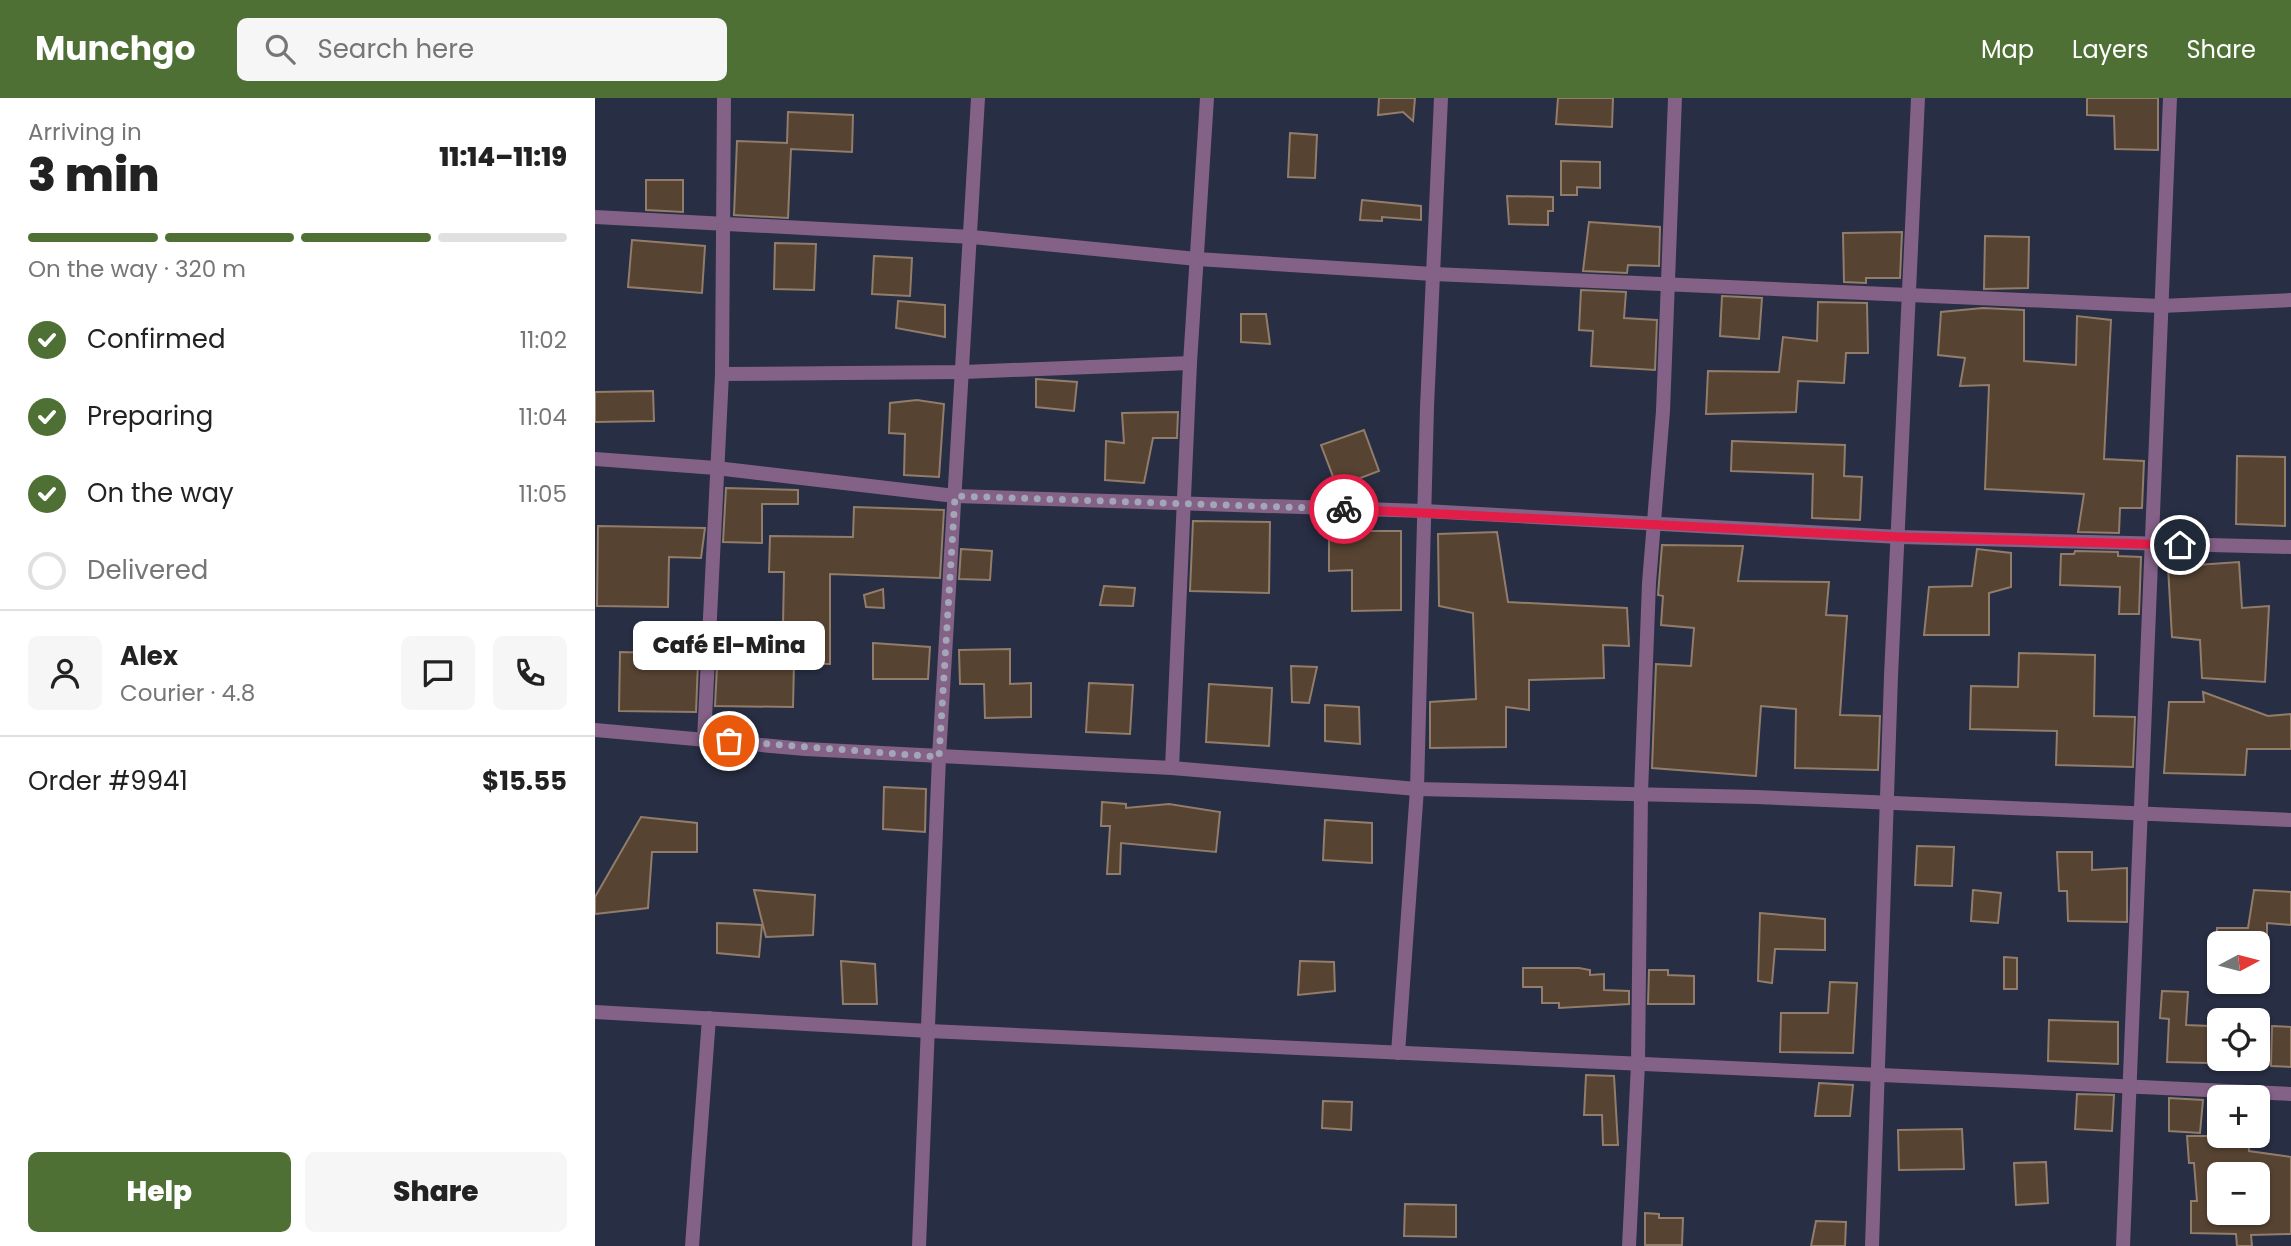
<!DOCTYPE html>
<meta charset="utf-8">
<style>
:root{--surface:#fff;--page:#f6f6f6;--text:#222;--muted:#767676;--line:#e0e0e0;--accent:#4f7034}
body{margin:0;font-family:Poppins,sans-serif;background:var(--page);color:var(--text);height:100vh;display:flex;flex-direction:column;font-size:26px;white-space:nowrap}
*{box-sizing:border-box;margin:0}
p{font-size:23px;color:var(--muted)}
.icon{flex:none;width:38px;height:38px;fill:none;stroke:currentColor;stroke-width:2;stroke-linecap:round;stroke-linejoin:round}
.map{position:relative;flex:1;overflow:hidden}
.details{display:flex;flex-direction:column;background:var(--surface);width:595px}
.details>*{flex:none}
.needle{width:46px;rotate:83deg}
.controls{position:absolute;left:1612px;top:833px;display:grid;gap:14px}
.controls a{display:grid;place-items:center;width:63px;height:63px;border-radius:10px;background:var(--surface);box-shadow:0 2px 5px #0004;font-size:35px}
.pin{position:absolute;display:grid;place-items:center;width:60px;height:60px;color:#fff;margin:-30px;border:4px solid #fff;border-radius:50%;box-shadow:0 2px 7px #0007}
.courier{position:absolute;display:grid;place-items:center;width:70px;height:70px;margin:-35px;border:5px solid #e11d48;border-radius:50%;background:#fff;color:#222;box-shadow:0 2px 9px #0007}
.bubble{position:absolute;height:49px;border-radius:10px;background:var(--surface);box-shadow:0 2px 5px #0004;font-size:23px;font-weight:800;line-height:49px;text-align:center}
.head em{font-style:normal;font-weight:800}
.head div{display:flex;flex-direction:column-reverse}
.head{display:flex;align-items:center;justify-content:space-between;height:119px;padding:0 28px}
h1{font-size:46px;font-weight:800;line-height:52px}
.bar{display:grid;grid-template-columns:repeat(4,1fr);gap:10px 7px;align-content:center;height:84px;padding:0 28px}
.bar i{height:9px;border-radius:5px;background:var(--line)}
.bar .active{background:var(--accent)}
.bar p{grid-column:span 4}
.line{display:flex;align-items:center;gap:18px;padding:0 28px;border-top:2px solid var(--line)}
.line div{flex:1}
.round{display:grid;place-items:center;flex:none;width:74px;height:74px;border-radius:10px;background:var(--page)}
ol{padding:0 28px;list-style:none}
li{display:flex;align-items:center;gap:21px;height:77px}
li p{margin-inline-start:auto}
li .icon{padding:7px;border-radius:50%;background:var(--accent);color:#fff;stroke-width:4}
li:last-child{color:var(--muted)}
li i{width:38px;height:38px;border:4px solid var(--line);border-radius:50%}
.primary-button{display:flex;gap:14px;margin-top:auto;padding:14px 28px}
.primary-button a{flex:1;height:80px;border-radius:10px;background:var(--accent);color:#fff;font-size:28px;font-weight:800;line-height:80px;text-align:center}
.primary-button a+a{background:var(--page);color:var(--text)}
header{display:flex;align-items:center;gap:42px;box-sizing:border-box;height:98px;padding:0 35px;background:var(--accent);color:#fff}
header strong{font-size:33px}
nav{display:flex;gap:38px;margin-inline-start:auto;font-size:24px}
.search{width:490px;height:63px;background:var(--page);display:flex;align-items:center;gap:18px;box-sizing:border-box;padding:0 24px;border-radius:10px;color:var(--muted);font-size:26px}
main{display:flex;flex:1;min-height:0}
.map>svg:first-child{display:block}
.building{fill:#564332;stroke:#927c6a;stroke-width:2;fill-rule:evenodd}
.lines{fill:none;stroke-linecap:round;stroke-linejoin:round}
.street{stroke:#846187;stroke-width:14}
.done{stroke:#a2a6b7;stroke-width:7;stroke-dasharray:0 12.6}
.route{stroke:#e11d48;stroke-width:9}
</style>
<header>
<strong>Munchgo</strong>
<div class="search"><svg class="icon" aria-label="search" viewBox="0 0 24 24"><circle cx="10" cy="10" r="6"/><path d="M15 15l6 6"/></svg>Search here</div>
<nav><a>Map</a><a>Layers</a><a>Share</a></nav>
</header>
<main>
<section class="details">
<div class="head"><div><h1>3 min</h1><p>Arriving in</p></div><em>11:14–11:19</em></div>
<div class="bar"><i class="active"></i><i class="active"></i><i class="active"></i><i></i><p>On the way · 320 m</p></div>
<ol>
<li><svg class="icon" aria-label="check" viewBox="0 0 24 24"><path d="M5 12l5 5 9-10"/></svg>Confirmed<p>11:02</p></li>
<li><svg class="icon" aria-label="check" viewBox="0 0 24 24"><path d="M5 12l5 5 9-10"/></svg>Preparing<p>11:04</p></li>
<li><svg class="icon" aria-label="check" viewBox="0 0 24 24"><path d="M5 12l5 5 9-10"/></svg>On the way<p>11:05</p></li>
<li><i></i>Delivered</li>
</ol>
<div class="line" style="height:126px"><a class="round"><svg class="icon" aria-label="person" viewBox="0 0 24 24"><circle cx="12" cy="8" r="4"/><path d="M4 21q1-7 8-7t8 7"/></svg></a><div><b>Alex</b><p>Courier · 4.8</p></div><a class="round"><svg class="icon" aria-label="chat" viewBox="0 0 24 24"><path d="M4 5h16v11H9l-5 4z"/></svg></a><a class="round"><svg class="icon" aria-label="phone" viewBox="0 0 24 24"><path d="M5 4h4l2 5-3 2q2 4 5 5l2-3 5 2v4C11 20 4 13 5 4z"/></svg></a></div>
<div class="line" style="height:91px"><div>Order #9941</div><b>$15.55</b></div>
<div class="primary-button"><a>Help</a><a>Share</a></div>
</section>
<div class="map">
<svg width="1696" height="1148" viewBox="0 0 1696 1148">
<rect width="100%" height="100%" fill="#282e43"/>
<!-- building -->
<g class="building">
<path d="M 784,0 L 820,0 L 818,23 L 808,14 L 783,17 Z"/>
<path d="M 963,0 L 1018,0 L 1017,29 L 961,26 Z"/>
<path d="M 1492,0 L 1563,0 L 1563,52 L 1520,51 L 1519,18 L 1492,17 Z"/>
<path d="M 193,14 L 258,17 L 257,54 L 196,51 L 193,120 L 139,117 L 142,43 L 192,45 Z"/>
<path d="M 695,35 L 722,37 L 720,80 L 693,79 Z"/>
<path d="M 966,63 L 1005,64 L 1005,90 L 982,89 L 982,97 L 966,97 Z"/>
<path d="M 51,82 L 88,82 L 88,114 L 51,112 Z"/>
<path d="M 912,98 L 958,99 L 958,113 L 953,113 L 953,127 L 914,126 Z"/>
<path d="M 767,102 L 826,108 L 826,122 L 787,119 L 787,123 L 765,122 Z"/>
<path d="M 994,124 L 1065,129 L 1064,168 L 1033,167 L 1032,175 L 988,173 Z"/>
<path d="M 1307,134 L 1305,180 L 1271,180 L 1271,185 L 1249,184 L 1248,135 Z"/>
<path d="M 1390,138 L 1434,139 L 1433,190 L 1389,191 Z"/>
<path d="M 37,142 L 110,148 L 107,195 L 33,189 Z"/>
<path d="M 180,145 L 221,146 L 219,192 L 179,191 Z"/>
<path d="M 279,158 L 317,160 L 315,198 L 277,196 Z"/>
<path d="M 986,192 L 1031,194 L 1029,220 L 1062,222 L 1060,272 L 996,268 L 998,233 L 984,232 Z"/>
<path d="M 1127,198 L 1167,200 L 1164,241 L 1125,238 Z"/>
<path d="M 303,203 L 350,207 L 350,239 L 301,230 Z"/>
<path d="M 1223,204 L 1272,205 L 1273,255 L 1251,255 L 1249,285 L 1203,283 L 1201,314 L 1111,316 L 1113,273 L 1184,274 L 1188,239 L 1222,243 Z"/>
<path d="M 1388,210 L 1429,212 L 1429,263 L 1481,267 L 1482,218 L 1516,222 L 1509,361 L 1549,363 L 1547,410 L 1525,410 L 1524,435 L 1483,434 L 1489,396 L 1390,391 L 1394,287 L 1365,288 L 1370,260 L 1343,257 L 1346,214 Z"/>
<path d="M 646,216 L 671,216 L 675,246 L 646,244 Z"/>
<path d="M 441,281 L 482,284 L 479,313 L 441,309 Z"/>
<path d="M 58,293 L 59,323 L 0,324 L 0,294 Z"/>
<path d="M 322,302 L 349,306 L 344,379 L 309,377 L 310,336 L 294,335 L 295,305 Z"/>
<path d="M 583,314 L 582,340 L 558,340 L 549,385 L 510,382 L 511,343 L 529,345 L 527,315 Z"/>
<path d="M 769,332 L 784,373 L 742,389 L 726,347 Z"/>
<path d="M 1137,343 L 1250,347 L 1249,378 L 1267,379 L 1265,422 L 1217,420 L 1218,376 L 1136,373 Z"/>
<path d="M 1642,358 L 1690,359 L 1690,428 L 1641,426 Z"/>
<path d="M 131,390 L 203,392 L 203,406 L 167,406 L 167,445 L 128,444 Z"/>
<path d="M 259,409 L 349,412 L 345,480 L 235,476 L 235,566 L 199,565 L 198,609 L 120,608 L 124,528 L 188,528 L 189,474 L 174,474 L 175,438 L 258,439 Z"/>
<path d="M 598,423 L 675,424 L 674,495 L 595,493 Z"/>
<path d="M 3,428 L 110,430 L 106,460 L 74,459 L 73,509 L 2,508 Z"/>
<path d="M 734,433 L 806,433 L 806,512 L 757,513 L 757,472 L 734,473 Z"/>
<path d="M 902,434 L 913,504 L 1032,510 L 1034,548 L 1008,547 L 1009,580 L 934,582 L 934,612 L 911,609 L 911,649 L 835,650 L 835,604 L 881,601 L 878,515 L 844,508 L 843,436 Z"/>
<path d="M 1067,447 L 1148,448 L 1143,483 L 1234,484 L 1231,517 L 1252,518 L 1245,617 L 1285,618 L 1283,672 L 1200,670 L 1201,611 L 1166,608 L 1161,678 L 1057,670 L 1061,566 L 1096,568 L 1099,530 L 1066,527 L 1068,498 L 1063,497 Z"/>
<path d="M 366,451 L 397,453 L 395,482 L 364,481 Z"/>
<path d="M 1382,451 L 1416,455 L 1416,489 L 1394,495 L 1394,537 L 1329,537 L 1334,489 L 1377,488 Z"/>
<path d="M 1480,453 L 1523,454 L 1523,458 L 1546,459 L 1544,516 L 1524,516 L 1525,489 L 1465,487 L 1466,456 L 1479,456 Z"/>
<path d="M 1644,464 L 1647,510 L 1674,508 L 1670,584 L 1607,580 L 1605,542 L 1577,539 L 1573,469 Z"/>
<path d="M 509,488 L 540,490 L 538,508 L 505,507 Z"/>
<path d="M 288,491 L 289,510 L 271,509 L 269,497 Z"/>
<path d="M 61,538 L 104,539 L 101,614 L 24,613 L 25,554 L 61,555 Z"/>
<path d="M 278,545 L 335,549 L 333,581 L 278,581 Z"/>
<path d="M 415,551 L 415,586 L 436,585 L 436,619 L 390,620 L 389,586 L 365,586 L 364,552 Z"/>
<path d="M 1424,555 L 1500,557 L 1499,618 L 1540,619 L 1538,669 L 1461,667 L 1462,633 L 1375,631 L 1376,588 L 1423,589 Z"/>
<path d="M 696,568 L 722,569 L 714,605 L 697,604 Z"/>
<path d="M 494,585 L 538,587 L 535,636 L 491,634 Z"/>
<path d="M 614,586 L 677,590 L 674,648 L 611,644 Z"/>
<path d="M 1608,594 L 1673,618 L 1696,616 L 1696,651 L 1652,651 L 1650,677 L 1569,675 L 1574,604 L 1609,604 Z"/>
<path d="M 730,607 L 764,609 L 765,646 L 730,643 Z"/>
<path d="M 289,689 L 331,691 L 330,734 L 288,731 Z"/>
<path d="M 507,704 L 531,706 L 531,710 L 574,706 L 625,714 L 621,754 L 526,745 L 525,776 L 512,776 L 515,728 L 506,728 Z"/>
<path d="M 46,719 L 102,725 L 102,754 L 57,754 L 53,810 L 0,816 L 0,799 Z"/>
<path d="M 730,722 L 777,725 L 777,765 L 728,762 Z"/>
<path d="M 1322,748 L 1359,749 L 1357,788 L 1320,787 Z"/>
<path d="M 1462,754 L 1497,754 L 1497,772 L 1532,770 L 1532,824 L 1473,823 L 1472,793 L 1464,793 Z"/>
<path d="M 159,792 L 220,797 L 218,837 L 171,839 Z"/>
<path d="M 1378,792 L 1406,795 L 1403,825 L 1376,823 Z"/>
<path d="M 1659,792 L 1696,794 L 1696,827 L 1672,825 L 1672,845 L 1621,845 L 1622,830 L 1653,830 Z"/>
<path d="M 1165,815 L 1230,821 L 1230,852 L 1180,851 L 1177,885 L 1163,883 Z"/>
<path d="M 122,825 L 167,827 L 164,859 L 122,855 Z"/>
<path d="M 1409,859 L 1422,860 L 1422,891 L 1409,891 Z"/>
<path d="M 246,863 L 280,866 L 282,906 L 248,906 Z"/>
<path d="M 705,863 L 739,864 L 740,893 L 703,897 Z"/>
<path d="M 928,870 L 984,870 L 995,872 L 995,877 L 1009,876 L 1009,892 L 1034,893 L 1034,906 L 964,910 L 964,905 L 947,905 L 947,889 L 928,889 Z"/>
<path d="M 1054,872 L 1073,872 L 1073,877 L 1099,878 L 1099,906 L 1053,906 Z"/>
<path d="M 1235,884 L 1262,885 L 1258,955 L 1185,954 L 1186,915 L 1233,915 Z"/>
<path d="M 1567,893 L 1593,894 L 1591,927 L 1615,928 L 1613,965 L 1572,964 L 1574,921 L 1565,920 Z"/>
<path d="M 1454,922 L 1523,924 L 1523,966 L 1453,963 Z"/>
<path d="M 1677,928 L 1696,929 L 1696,969 L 1676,968 Z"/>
<path d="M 991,977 L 1019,978 L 1023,1047 L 1008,1047 L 1007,1017 L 989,1017 Z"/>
<path d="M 1224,985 L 1258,987 L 1255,1018 L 1220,1018 Z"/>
<path d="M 1482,996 L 1519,997 L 1517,1033 L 1480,1031 Z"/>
<path d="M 1574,1000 L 1608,1002 L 1605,1035 L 1574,1033 Z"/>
<path d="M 728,1003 L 757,1004 L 756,1032 L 727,1030 Z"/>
<path d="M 1367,1031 L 1369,1071 L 1304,1072 L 1303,1032 Z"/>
<path d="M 1592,1038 L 1653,1038 L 1654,1053 L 1696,1059 L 1696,1136 L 1656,1137 L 1657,1148 L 1642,1148 L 1641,1136 L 1596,1135 L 1596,1103 L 1602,1103 L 1599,1065 L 1594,1065 ZM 1624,1076 L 1662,1076 L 1662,1115 L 1624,1115 Z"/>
<path d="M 1451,1064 L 1453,1105 L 1421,1107 L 1419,1065 Z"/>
<path d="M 810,1106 L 861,1107 L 861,1139 L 809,1138 Z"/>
<path d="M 1050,1115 L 1064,1116 L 1064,1120 L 1088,1120 L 1087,1147 L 1050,1147 Z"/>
<path d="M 1221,1123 L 1251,1124 L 1250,1148 L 1216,1148 Z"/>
</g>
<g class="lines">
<!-- street -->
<g class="street">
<path d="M 0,119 L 377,139 L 602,161 L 838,176 L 1566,208 L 1696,202"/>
<path d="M 127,276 L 368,274 L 595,265"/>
<path d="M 0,361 L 121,370 L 360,398 L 829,413 L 1304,439 L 1696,449"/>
<path d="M 0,632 L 210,651 L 577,670 L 822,691 L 1161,699 L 1696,722"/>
<path d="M 109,641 L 127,276 L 129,0"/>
<path d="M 577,670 L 595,265 L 612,0"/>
<path d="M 0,914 L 334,933 L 1696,996"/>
<path d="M 803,955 L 822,691 L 832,309 L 846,0"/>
<path d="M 97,1148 L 114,920"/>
<path d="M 324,1148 L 344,659 L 383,0"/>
<path d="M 1034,1148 L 1043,966 L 1046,695 L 1054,485 L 1068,313 L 1080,0"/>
<path d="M 1277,1148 L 1296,578 L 1323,0"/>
<path d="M 1528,1148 L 1575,0"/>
</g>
</g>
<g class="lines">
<!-- done -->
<path class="done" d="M 134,643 L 344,659 L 360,398 L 749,411"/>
<!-- route -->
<path class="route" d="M 749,411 L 1304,439 L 1585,447"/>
</g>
</svg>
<div class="controls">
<a><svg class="needle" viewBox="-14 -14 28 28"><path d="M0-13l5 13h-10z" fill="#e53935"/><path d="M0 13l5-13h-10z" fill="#767676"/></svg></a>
<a><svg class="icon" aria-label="locate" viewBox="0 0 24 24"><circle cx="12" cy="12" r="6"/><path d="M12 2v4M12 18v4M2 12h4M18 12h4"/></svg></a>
<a>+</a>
<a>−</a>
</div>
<div class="pin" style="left:134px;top:643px;background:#ea580c"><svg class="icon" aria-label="bag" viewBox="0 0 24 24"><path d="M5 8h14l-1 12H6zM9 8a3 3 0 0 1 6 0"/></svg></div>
<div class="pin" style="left:1585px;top:447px;background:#1f2937"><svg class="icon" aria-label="home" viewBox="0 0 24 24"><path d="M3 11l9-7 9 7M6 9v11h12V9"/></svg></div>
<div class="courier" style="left:749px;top:411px"><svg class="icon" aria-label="bike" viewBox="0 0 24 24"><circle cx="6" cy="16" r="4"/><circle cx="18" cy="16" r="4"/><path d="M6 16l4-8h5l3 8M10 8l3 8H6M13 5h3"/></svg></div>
<div class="bubble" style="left:38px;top:523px;width:192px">Café El-Mina</div>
</div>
</main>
